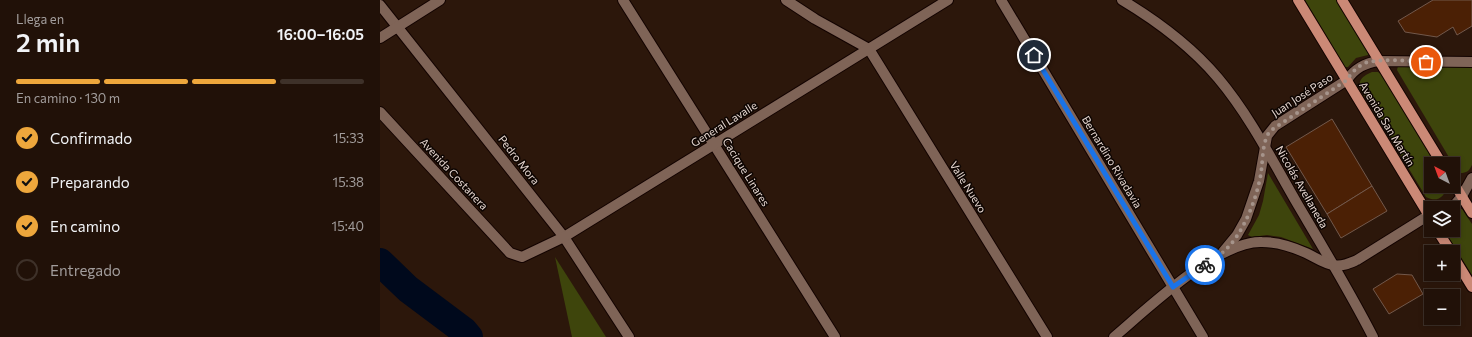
<!DOCTYPE html>
<html lang="es">
<meta charset="utf-8">
<style>
:root{--surface:#211108;--page:#2d1f16;--text:#f1f3f6;--muted:#a29d9c;--line:#3e3129;--accent:#eea73c}
body{margin:0;font-family:Commissioner,sans-serif;background:var(--page);color:var(--text);height:100vh;display:flex;flex-direction:column;font-size:15px;white-space:nowrap}
*{box-sizing:border-box;margin:0}
p{font-size:13px;color:var(--muted)}
.icon{flex:none;width:22px;height:22px;fill:none;stroke:currentColor;stroke-width:2;stroke-linecap:round;stroke-linejoin:round}
.map{position:relative;flex:1;overflow:hidden}
.sheet{display:flex;flex-direction:column;background:var(--surface);width:380px}
.sheet>*{flex:none}
.needle{width:26px;rotate:319deg}
.tools{position:absolute;left:1044px;top:157px;display:grid;gap:8px}
.tools a{display:grid;place-items:center;width:36px;height:36px;border-radius:0px;background:var(--surface);box-shadow:0 2px 6px #0003,0 0 0 1px var(--line);font-size:20px}
.pin{position:absolute;display:grid;place-items:center;width:34px;height:34px;color:#fff;margin:-17px;border:2px solid #fff;border-radius:50%;box-shadow:0 1px 4px #0007}
.courier{position:absolute;display:grid;place-items:center;width:40px;height:40px;margin:-20px;border:3px solid #1a73e8;border-radius:50%;background:#fff;color:#222;box-shadow:0 1px 5px #0007}
.summary em{font-style:normal;font-weight:600}
.summary div{display:flex;flex-direction:column-reverse}
.summary{display:flex;align-items:center;justify-content:space-between;height:68px;padding:0 16px}
h1{font-size:26px;font-weight:600;line-height:30px}
.bar{display:grid;grid-template-columns:repeat(4,1fr);gap:6px 4px;align-content:center;height:48px;padding:0 16px}
.bar i{height:5px;border-radius:3px;background:var(--line)}
.bar .active{background:var(--accent)}
.bar p{grid-column:span 4}
ol{padding:0 16px;list-style:none}
li{display:flex;align-items:center;gap:12px;height:44px}
li p{margin-inline-start:auto}
li .icon{padding:4px;border-radius:50%;background:var(--accent);color:#111;stroke-width:4}
li:last-child{color:var(--muted)}
li i{width:22px;height:22px;border:2px solid var(--line);border-radius:50%}
main{display:flex;flex:1;min-height:0}
.map>svg:first-child{display:block}
.green{fill:#3e450c}
.lines{fill:none;stroke-linecap:round;stroke-linejoin:round}
.river{stroke:#00091c;stroke-width:28}
.building{fill:#4b2005;stroke:#72584b}
.minor-casing{stroke:#130300;stroke-width:12}
.major-casing{stroke:#130300;stroke-width:12}
.minor{stroke:#7f6457;stroke-width:10}
.major{stroke:#cb8976;stroke-width:10}
.done{stroke:#a6948b;stroke-width:4;stroke-dasharray:0 7.2}
.route{stroke:#1a73e8;stroke-width:5}
.labels{text-anchor:middle;stroke-width:3;stroke-linejoin:round;paint-order:stroke}
.street-label{font-size:11px;fill:#e7d7d0;stroke:#0d0502}
</style>
<main>
<section class="sheet">
<div class="summary"><div><h1>2 min</h1><p>Llega en</p></div><em>16:00–16:05</em></div>
<div class="bar"><i class="active"></i><i class="active"></i><i class="active"></i><i></i><p>En camino · 130 m</p></div>
<ol>
<li><svg class="icon" aria-label="check" viewBox="0 0 24 24"><path d="M5 12l5 5 9-10"/></svg>Confirmado<p>15:33</p></li>
<li><svg class="icon" aria-label="check" viewBox="0 0 24 24"><path d="M5 12l5 5 9-10"/></svg>Preparando<p>15:38</p></li>
<li><svg class="icon" aria-label="check" viewBox="0 0 24 24"><path d="M5 12l5 5 9-10"/></svg>En camino<p>15:40</p></li>
<li><i></i>Entregado</li>
</ol>
</section>
<div class="map">
<svg width="1092" height="337" viewBox="0 0 1092 337">
<rect width="100%" height="100%" fill="#2c170b"/>
<!-- green -->
<g class="green">
<path d="M 925,0 L 957,0 L 988,52 L 988,55 L 976,58 L 968,67 L 965,67 Z"/>
<path d="M 1092,65 L 1092,165 C 1089,171 1087,173 1080,173 L 1076,169 L 1017,70 L 1018,66 Z"/>
<path d="M 992,72 L 998,72 L 1003,76 L 1055,164 L 1051,164 L 1051,186 L 1067,186 C 1065,197 1057,203 1046,197 L 981,90 C 977,80 983,76 992,72 Z"/>
<path d="M 888,173 L 933,249 L 901,237 L 887,235 L 872,237 L 868,235 L 879,215 L 883,201 Z"/>
<path d="M 1079,209 L 1082,209 L 1092,224 L 1092,275 L 1064,230 L 1073,230 L 1073,216 Z"/>
<path d="M 175,257 L 226,337 L 192,337 Z"/>
</g>
<g class="lines">
<!-- river -->
<path class="river" d="M 0,262 L 28,289 L 84,331 L 89,337"/>
</g>
<!-- building -->
<g class="building">
<path d="M 1053,0 L 1092,0 L 1092,26 L 1077,35 L 1073,27 L 1057,37 L 1025,32 L 1018,21 Z"/>
<path d="M 952,119 L 992,186 L 947,214 L 906,147 Z"/>
<path d="M 992,186 L 1007,211 L 961,238 L 947,214 Z"/>
<path d="M 1017,274 L 1032,275 L 1043,294 L 1009,314 L 993,289 Z"/>
</g>
<g class="lines">
<!-- minor casing -->
<g class="minor-casing">
<g id="minor">
<path d="M 243,0 L 455,337"/>
<path d="M 406,0 L 435,19 L 489,49 L 667,337"/>
<path d="M 621,0 L 823,337"/>
<path d="M 742,0 C 777,21 811,46 838,78 C 870,116 893,162 918,205 C 944,249 970,292 993,337"/>
<path d="M 0,5 L 184,237 L 249,337"/>
<path d="M 0,38 L 60,0"/>
<path d="M 0,112 L 130,253 L 142,257 L 184,237 L 568,0"/>
<path d="M 1072,208 L 1082,196 L 1092,178"/>
<path d="M 843,252 L 857,235 L 866,219 L 879,181 L 887,136 L 895,126 L 967,80 C 975,68 985,63 999,61 L 1092,62"/>
<path d="M 734,337 C 767,309 839,240 882,242 C 897,242 913,247 926,253 C 935,257 944,264 954,265 C 962,267 970,263 977,260 L 1049,215 L 1051,215"/>
</g>
</g>
<!-- major casing -->
<g class="major-casing">
<g id="major">
<path d="M 918,0 L 1051,219"/>
<path d="M 962,0 L 1062,164"/>
<path d="M 1073,182 L 1092,213"/>
<path d="M 1057,230 L 1071,252"/>
<path d="M 1073,256 L 1092,287"/>
</g>
</g>
<!-- minor -->
<use href="#minor" class="minor"/>
<!-- major -->
<use href="#major" class="major"/>
</g>
<g class="lines">
<!-- done -->
<path class="done" d="M 825,265 C 830,261 837,257 842,253 C 863,236 877,198 881,173 C 883,159 882,142 890,131 L 967,80 C 971,73 977,67 985,63 C 1000,58 1029,61 1046,62"/>
<!-- route -->
<path class="route" d="M 654,55 L 793,287 L 825,265"/>
</g>
<g class="labels">
<!-- street labels -->
<g class="street-label">
<text transform="translate(922 95) rotate(-33)" y="4">Juan José Paso</text>
<text transform="translate(344 124) rotate(-32)" y="4">General Lavalle</text>
<text transform="translate(1007 124) rotate(59)" y="4">Avenida San Martín</text>
<text transform="translate(139 160) rotate(52)" y="4">Pedro Mora</text>
<text transform="translate(732 162) rotate(59)" y="4">Bernardino Rivadavia</text>
<text transform="translate(366 172) rotate(58)" y="4">Cacique Linares</text>
<text transform="translate(74 174) rotate(47)" y="4">Avenida Costanera</text>
<text transform="translate(588 187) rotate(58)" y="4">Valle Nuevo</text>
<text transform="translate(922 187) rotate(60)" y="4">Nicolás Avellaneda</text>
</g>
</g>
</svg>
<div class="tools">
<a><svg class="needle" viewBox="-14 -14 28 28"><path d="M0-13l5 13h-10z" fill="#e53935"/><path d="M0 13l5-13h-10z" fill="#a29d9c"/></svg></a>
<a><svg class="icon" aria-label="layers" viewBox="0 0 24 24"><path d="M12 4l9 5-9 5-9-5zM3 14l9 5 9-5"/></svg></a>
<a>+</a>
<a>−</a>
</div>
<div class="pin" style="left:1046px;top:62px;background:#ea580c"><svg class="icon" aria-label="bag" viewBox="0 0 24 24"><path d="M5 8h14l-1 12H6zM9 8a3 3 0 0 1 6 0"/></svg></div>
<div class="pin" style="left:654px;top:55px;background:#1f2937"><svg class="icon" aria-label="home" viewBox="0 0 24 24"><path d="M3 11l9-7 9 7M6 9v11h12V9"/></svg></div>
<div class="courier" style="left:825px;top:265px"><svg class="icon" aria-label="bike" viewBox="0 0 24 24"><circle cx="6" cy="16" r="4"/><circle cx="18" cy="16" r="4"/><path d="M6 16l4-8h5l3 8M10 8l3 8H6M13 5h3"/></svg></div>
</div>
</main>
